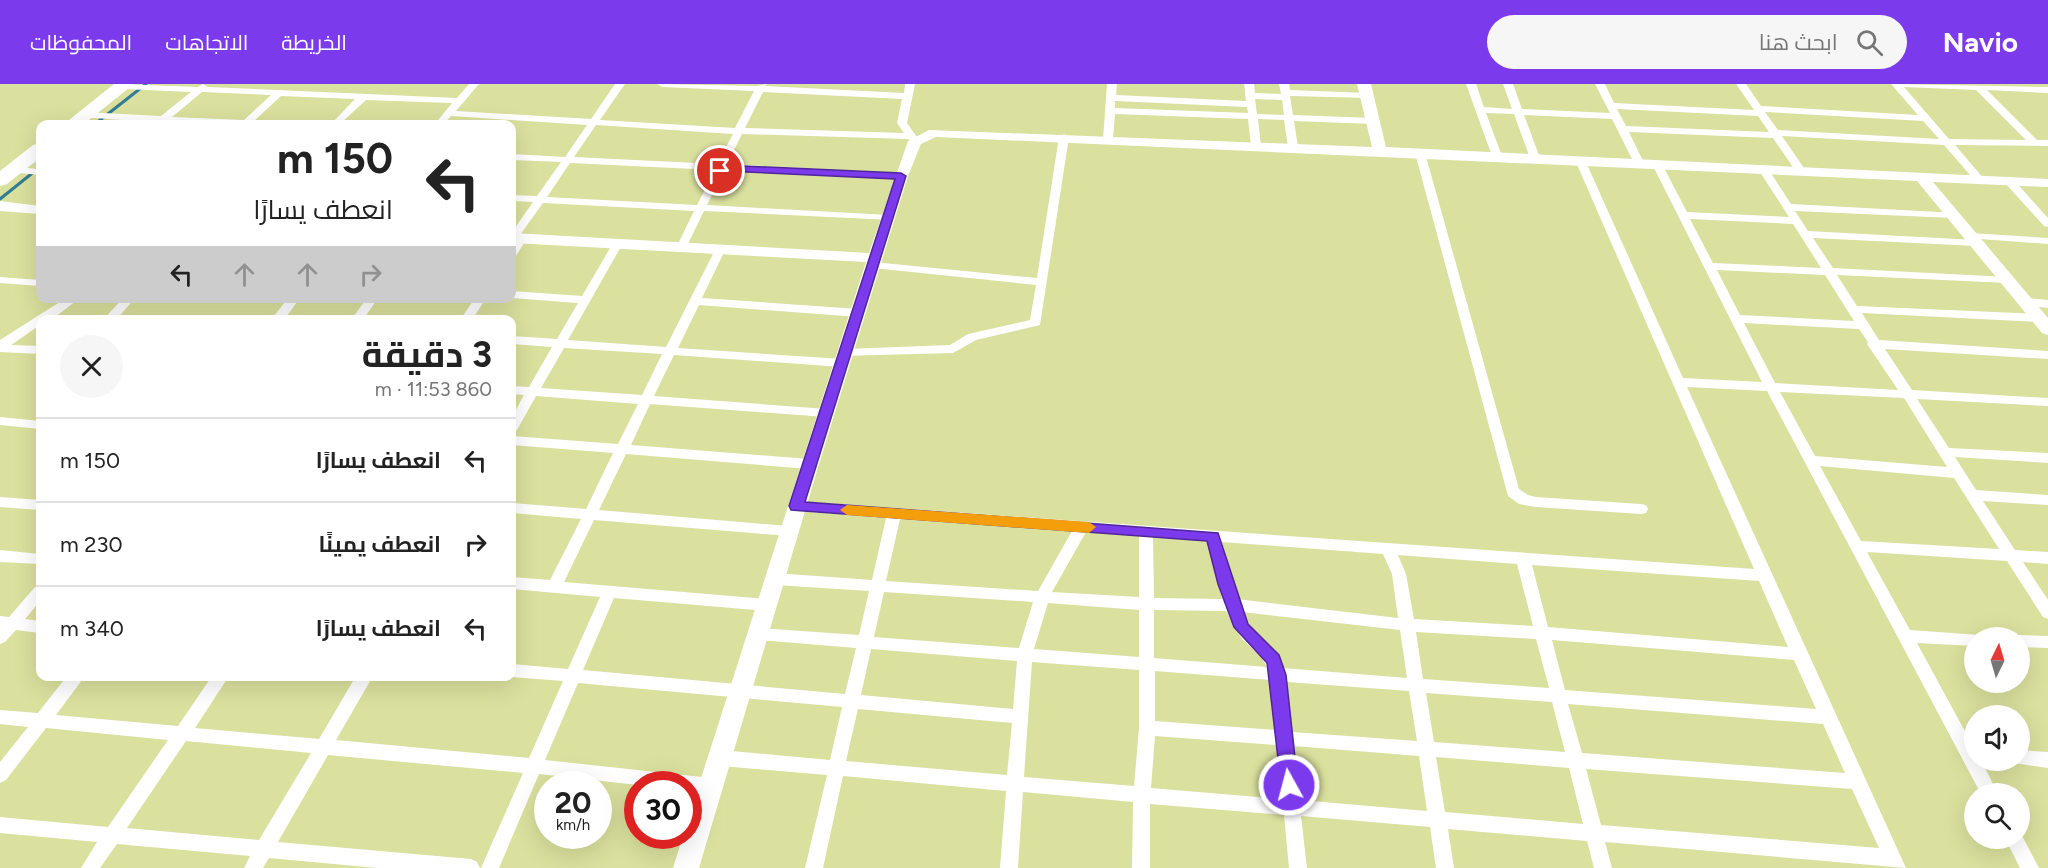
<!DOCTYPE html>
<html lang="ar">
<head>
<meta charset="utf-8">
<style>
  :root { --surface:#fff; --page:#f6f6f6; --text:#222; --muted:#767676; --line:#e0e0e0; --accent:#7c3aed }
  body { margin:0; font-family:Figtree,Cairo,sans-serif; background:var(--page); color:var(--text); direction:rtl; height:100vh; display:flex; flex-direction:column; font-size:22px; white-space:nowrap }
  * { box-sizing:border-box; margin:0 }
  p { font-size:20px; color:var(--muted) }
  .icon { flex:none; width:33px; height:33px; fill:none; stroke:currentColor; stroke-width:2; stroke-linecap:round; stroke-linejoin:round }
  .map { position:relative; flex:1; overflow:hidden; direction:ltr }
  .sheet { position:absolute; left:36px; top:231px; width:480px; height:366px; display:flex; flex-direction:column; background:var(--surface); border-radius:12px; box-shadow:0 6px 24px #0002; direction:rtl }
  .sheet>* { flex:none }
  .banner { position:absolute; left:36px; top:36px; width:480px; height:183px; border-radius:12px; box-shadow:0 6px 24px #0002; direction:rtl; background:#fff; color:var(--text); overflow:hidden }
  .needle { width:39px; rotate:5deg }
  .buttons { position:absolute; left:1964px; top:543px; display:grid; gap:12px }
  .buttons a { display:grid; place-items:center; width:66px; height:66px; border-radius:50%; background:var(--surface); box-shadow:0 6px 24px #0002; font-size:30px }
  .speed { position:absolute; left:534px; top:687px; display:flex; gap:12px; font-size:30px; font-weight:700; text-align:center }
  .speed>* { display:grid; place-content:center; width:78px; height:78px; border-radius:50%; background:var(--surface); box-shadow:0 6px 24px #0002; line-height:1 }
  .speed small { font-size:15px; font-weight:400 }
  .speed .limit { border:9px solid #d22; background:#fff; color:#111 }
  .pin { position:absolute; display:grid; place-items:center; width:51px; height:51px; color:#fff; margin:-26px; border:3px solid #fff; border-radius:50%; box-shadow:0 2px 6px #0007 }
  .me { position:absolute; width:66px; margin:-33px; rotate:353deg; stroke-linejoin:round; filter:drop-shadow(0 0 4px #0008) }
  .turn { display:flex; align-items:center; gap:21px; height:126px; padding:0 24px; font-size:27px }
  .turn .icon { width:78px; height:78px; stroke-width:2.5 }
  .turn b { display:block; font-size:42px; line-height:51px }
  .lanes { display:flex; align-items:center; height:57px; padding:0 24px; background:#0003; justify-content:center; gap:30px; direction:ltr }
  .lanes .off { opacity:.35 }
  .round { display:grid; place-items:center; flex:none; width:63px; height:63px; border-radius:32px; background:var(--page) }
  .summary { display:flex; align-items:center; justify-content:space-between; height:102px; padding:0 24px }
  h1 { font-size:36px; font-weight:700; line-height:45px }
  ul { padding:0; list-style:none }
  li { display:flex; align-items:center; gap:18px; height:84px; padding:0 24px; border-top:2px solid var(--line) }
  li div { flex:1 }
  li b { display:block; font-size:22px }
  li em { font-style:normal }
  header { display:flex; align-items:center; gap:36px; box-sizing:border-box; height:84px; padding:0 30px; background:var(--accent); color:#fff }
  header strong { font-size:28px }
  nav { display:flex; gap:33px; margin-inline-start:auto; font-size:21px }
  .search { width:420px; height:54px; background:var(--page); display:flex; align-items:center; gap:15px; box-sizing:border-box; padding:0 21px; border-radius:33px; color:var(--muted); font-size:22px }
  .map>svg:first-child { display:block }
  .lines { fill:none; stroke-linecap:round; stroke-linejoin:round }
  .stream { stroke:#327b95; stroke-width:3 }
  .street { fill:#fff; fill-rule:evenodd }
  .secondary { fill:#fff; fill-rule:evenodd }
  .highway { fill:#fff; fill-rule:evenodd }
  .route { fill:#7c3aed; stroke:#51269a; stroke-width:1.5 }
  .slow { fill:#f59e0b }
</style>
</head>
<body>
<header>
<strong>Navio</strong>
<div class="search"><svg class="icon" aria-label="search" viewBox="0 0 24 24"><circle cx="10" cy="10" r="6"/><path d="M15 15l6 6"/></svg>ابحث هنا</div>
<nav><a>الخريطة</a><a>الاتجاهات</a><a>المحفوظات</a></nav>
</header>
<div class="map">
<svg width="2048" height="784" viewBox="0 0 2048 784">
  <rect width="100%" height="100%" fill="#dae09d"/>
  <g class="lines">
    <path class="stream" d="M95,40L146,0
      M0,115L40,83"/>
    <path class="street" d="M120,0L198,3L203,0L208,3L457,14L469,0H479L456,27L591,35L615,0H625L600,36L735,44L754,7L662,3L657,0L757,2L767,0L765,2L904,9L905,0H915L907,39L919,56L914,59L908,55L742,50L727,80L901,89L906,92L901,95L724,86L707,121L888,131L893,134L892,136L704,127L687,162L682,165L677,162L694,127L543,119L520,151L527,154L516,172L512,173V162L515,157H512V148L533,118L512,117V111L537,112L561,78L512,76V70L565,73L587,41L451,32L444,40H435L452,19L366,16L340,40H331L355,15L281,12L254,37L264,38L265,40L162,39L81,33V29L84,28L161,32L191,8L123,5L118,2ZM202,8L271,11L244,36L172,33ZM763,8L902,15L897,39L904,49L745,44ZM596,41L733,50L717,80L574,73ZM570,79L715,86L697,121L547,113Z
      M1107,0H1117L1116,11L1246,17L1244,0H1254L1255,9L1281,10L1279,0H1289L1290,6L1367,9L1372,12L1370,14L1290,12L1293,31L1373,34L1378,37L1373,40L1294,37L1298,63L1293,66L1288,63L1284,36L1258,35L1261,62L1256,65L1251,62L1248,35L1115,30L1113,55L1108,58L1103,55ZM1255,15L1282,16L1284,31L1257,30ZM1115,17L1247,23L1248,29L1115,24Z
      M1466,0H1476L1484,23L1512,25L1503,0H1513L1522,25L1610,29L1595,0H1605L1614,19L1754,26L1736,0H1746L1761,22L1918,31L1891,0L2048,3V9L1987,6L2037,56H2048V62L1955,61L1985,96L1980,99L1976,98L1944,61L1782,52L1806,87L1801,90L1797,89L1773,54L1629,48L1644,79L1639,82L1634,79L1612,35L1524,31L1540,74L1535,77L1530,74L1514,30L1486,29L1502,72L1497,75L1492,72ZM1904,3L1976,6L2026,56L1949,55ZM1617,25L1758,32L1769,48L1626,42ZM1765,28L1923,37L1939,55L1778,46Z
      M1064,50L1069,53L1040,241L976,256L953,269L841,272L839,269L841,266L845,265L950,261L968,250L1030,236L1036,201L873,184L867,181L873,178L1037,194L1059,53Z
      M1420,66L1425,69L1519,405L1528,411L1536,413L1641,420L1646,421L1648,425L1646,429L1641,430L1536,423L1519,420L1508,412L1415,69Z
      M1580,73L1585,76L1683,294L1762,298L1652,80L1657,77L1662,80L1687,128L1789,133L1758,85L1763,82L1767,83L1791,120L1957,129L1958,131L1953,134L1795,127L1808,147L1976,156L1981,159L1976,162L1813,154L1833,184L2007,193L2013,196L2007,199L1837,191L1857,222L2038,230L2044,234L2038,238L1862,229L1879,256L2048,267V275L1885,265L1912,306L2048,314V322L1917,315L1949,364L2048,369V379L1955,373L1976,406L2048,411V421L1983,417L2015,466L2048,468V480L2023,478L2048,516V535L2043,533L2007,477L1867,468L1910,546L1979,551L1980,554H1974V562L1917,559L1974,664V676H1981L1998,710H1981L1767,307L1687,303L1906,784L1605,758L1612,784H1594L1587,757L1448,745L1454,784H1436L1430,743L1301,732L1307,784H1289L1284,731L1150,720V784H1132L1133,718L1023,708L1018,784H1000L1006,707L843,692L823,784H805L827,691L721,682L715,679L713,674L715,669L721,666L830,676L842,623L578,599L545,676L711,694L717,696L719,702L717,708L711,710L688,707V700L638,701L539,690L499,784H481L523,689L328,671L278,758L471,775L477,778L480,784H377L269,774L263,784H244L250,772L117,760L100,784H81L97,758L0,749V733L108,743L168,656L46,644L6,696L0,699V678L28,643L0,640V626L38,629L67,592H85L56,631L178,642L212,592H229L195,644L319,655L356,592H373L336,656L529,674L563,597L512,593V580L568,585L600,513L512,505V493L550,496L581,435L512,429V419L586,425L613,369L512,361V352L618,360L638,320L536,312L517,346L512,347V333L524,311L512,310V302L529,303L552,263L512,260V252L557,255L578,219L512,214V207L582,212L613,159L618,156L623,159L568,256L666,263L716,164L721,161L726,164L702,214L858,225L864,229L858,233L699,221L678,264L842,275L848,279L842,283L674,271L654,312L826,325L832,329L826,333L650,320L631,361L809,375L816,380L809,385L626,370L599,426L789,442L794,443L796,447L794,451L789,452L594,436L564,498L766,515L771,517L773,521L771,525L766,527L614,514L583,586L845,610L856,564L758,556L753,554L750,550L753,546L758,544L859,551L869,507L775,501L770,499L768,495L770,491L775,489L872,496L886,434L796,427L791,426L789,422L791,418L796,417L1754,485L1575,76ZM1690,135L1793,140L1821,184L1713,179ZM1717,186L1825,191L1854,237L1740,231ZM1744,239L1859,245L1868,258L1867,260L1898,306L1775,299ZM564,264L662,270L642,311L541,304ZM1780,308L1904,314L1947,383L1815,372ZM1820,382L1954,394L1999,465L1861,457ZM900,435L1072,447L1038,507L886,497ZM1086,448L1139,452V513L1052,508ZM1153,453L1207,457L1222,515L1154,514ZM1222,458L1383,470L1392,490L1398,534L1237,515ZM1398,471L1517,480L1533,542L1414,535L1406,490ZM1532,481L1759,497L1788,563L1548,543ZM884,508L1033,518L1019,564L874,553ZM1048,519L1139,526V573L1034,565ZM1154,526L1226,527L1242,555L1261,573L1267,583L1154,574ZM1242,528L1400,546L1407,594L1283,584C1274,561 1252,550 1242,528ZM1416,548L1536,555L1549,604L1423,595ZM1552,556L1794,576L1816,625L1565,606ZM871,565L1017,577L1013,625L861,611ZM1032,578L1139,586V644L1134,702L1024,693ZM1155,587L1271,596L1276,646L1155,637ZM1287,598L1409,607L1417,657L1292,648ZM1426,609L1552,618L1565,668L1434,658ZM1568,620L1823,640L1845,689L1582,669ZM858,625L1012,639L1007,691L846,677ZM1155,652L1277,661L1282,715L1151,704ZM186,657L311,669L259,756L127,744ZM1294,662L1419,672L1427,727L1300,716ZM1436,673L1569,684L1583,740L1445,728ZM1586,685L1852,705L1879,764L1601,741Z
      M13,83L40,85V91L9,88V84Z
      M2009,94L2013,95L2048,134V143L2044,142L2005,99L2004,97Z
      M1970,149L2048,154V160L1966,154V150Z
      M0,193L40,196V202L0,199Z
      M66,214H80L51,236H40V241L11,261L40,262V270L0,268V256Z
      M123,214H135L116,236H103Z
      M288,214H300L284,236H271Z
      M367,214H378L363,236H351Z
      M475,214H486L472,236H460Z
      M2025,214L2048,216V224L2021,221L2019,218Z
      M0,333L40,337V345L0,341Z
      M0,413L40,416V426L0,423Z
      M0,466L40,470V480L0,478Z
      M40,501V517L25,535L40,537V549L16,546L5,558L0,560V532L9,533L35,503Z
      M2019,551L2048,552V564L2019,563V554H2013Z
      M2019,666L2048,668V684L2013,679L2012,676H2019Z
      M2019,748H2020L2039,784H2020L2005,754H2019Z"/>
    <path class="secondary" d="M1357,0H1371L1386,63L2048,95V103L1933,98L2048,234V251L2042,249L1917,97L936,53L921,60L908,92L819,380L699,784H673L683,752H688V735L866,178L512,159V149L869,169L908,57L929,46L1372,63Z
      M0,117L40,122V130L0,127Z"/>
    <path class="highway" d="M114,0H134L84,40H64Z
      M40,59V74L7,100L0,102V87L33,61Z"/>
  </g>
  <path class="route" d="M721,81L901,89L906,92L805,418L1218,449L1248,540L1279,571L1286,591L1298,701L1295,707L1289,709L1283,707L1281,701L1267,579L1234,543L1218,500L1207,457L791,426L789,422L895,95L725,87L716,89V84Z"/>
  <path class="slow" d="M847,421L1089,438L1096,443L1089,449L847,431L840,426Z"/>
</svg>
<div class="buttons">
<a><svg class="needle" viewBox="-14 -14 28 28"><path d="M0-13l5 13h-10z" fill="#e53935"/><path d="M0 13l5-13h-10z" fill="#767676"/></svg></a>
<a><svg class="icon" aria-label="sound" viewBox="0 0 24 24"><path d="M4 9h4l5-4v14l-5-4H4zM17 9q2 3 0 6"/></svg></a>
<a><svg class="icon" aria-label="search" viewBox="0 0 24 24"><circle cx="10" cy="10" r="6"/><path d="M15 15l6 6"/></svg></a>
</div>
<div class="speed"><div>20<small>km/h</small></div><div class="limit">30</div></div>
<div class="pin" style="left:720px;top:87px;background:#d93025"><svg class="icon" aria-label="arrive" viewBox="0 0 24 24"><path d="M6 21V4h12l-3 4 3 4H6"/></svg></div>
<svg class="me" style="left:1289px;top:701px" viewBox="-20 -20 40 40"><circle r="17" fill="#7c3aed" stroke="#fff" stroke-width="3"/><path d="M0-11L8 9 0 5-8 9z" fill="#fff"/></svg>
<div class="banner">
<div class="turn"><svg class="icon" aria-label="left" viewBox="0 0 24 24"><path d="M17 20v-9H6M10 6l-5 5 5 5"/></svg><div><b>150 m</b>انعطف يسارًا</div></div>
<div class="lanes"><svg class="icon" aria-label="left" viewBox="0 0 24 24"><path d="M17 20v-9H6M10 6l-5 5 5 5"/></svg><svg class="icon off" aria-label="ahead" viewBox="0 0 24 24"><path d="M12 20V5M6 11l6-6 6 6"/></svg><svg class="icon off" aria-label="ahead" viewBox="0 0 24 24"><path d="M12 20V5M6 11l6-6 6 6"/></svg><svg class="icon off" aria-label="right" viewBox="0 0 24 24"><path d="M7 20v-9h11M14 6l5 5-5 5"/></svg></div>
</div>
<section class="sheet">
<div class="summary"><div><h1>3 دقيقة</h1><p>860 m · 11:53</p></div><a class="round"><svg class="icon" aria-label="close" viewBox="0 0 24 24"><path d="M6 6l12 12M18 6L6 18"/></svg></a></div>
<ul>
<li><svg class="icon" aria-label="left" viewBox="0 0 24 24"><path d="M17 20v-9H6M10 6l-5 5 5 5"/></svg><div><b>انعطف يسارًا</b></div><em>150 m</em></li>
<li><svg class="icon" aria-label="right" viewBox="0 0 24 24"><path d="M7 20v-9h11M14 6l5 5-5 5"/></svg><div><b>انعطف يمينًا</b></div><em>230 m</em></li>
<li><svg class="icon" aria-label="left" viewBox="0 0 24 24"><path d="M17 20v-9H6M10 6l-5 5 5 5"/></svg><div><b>انعطف يسارًا</b></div><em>340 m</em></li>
</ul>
</section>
</div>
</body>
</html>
